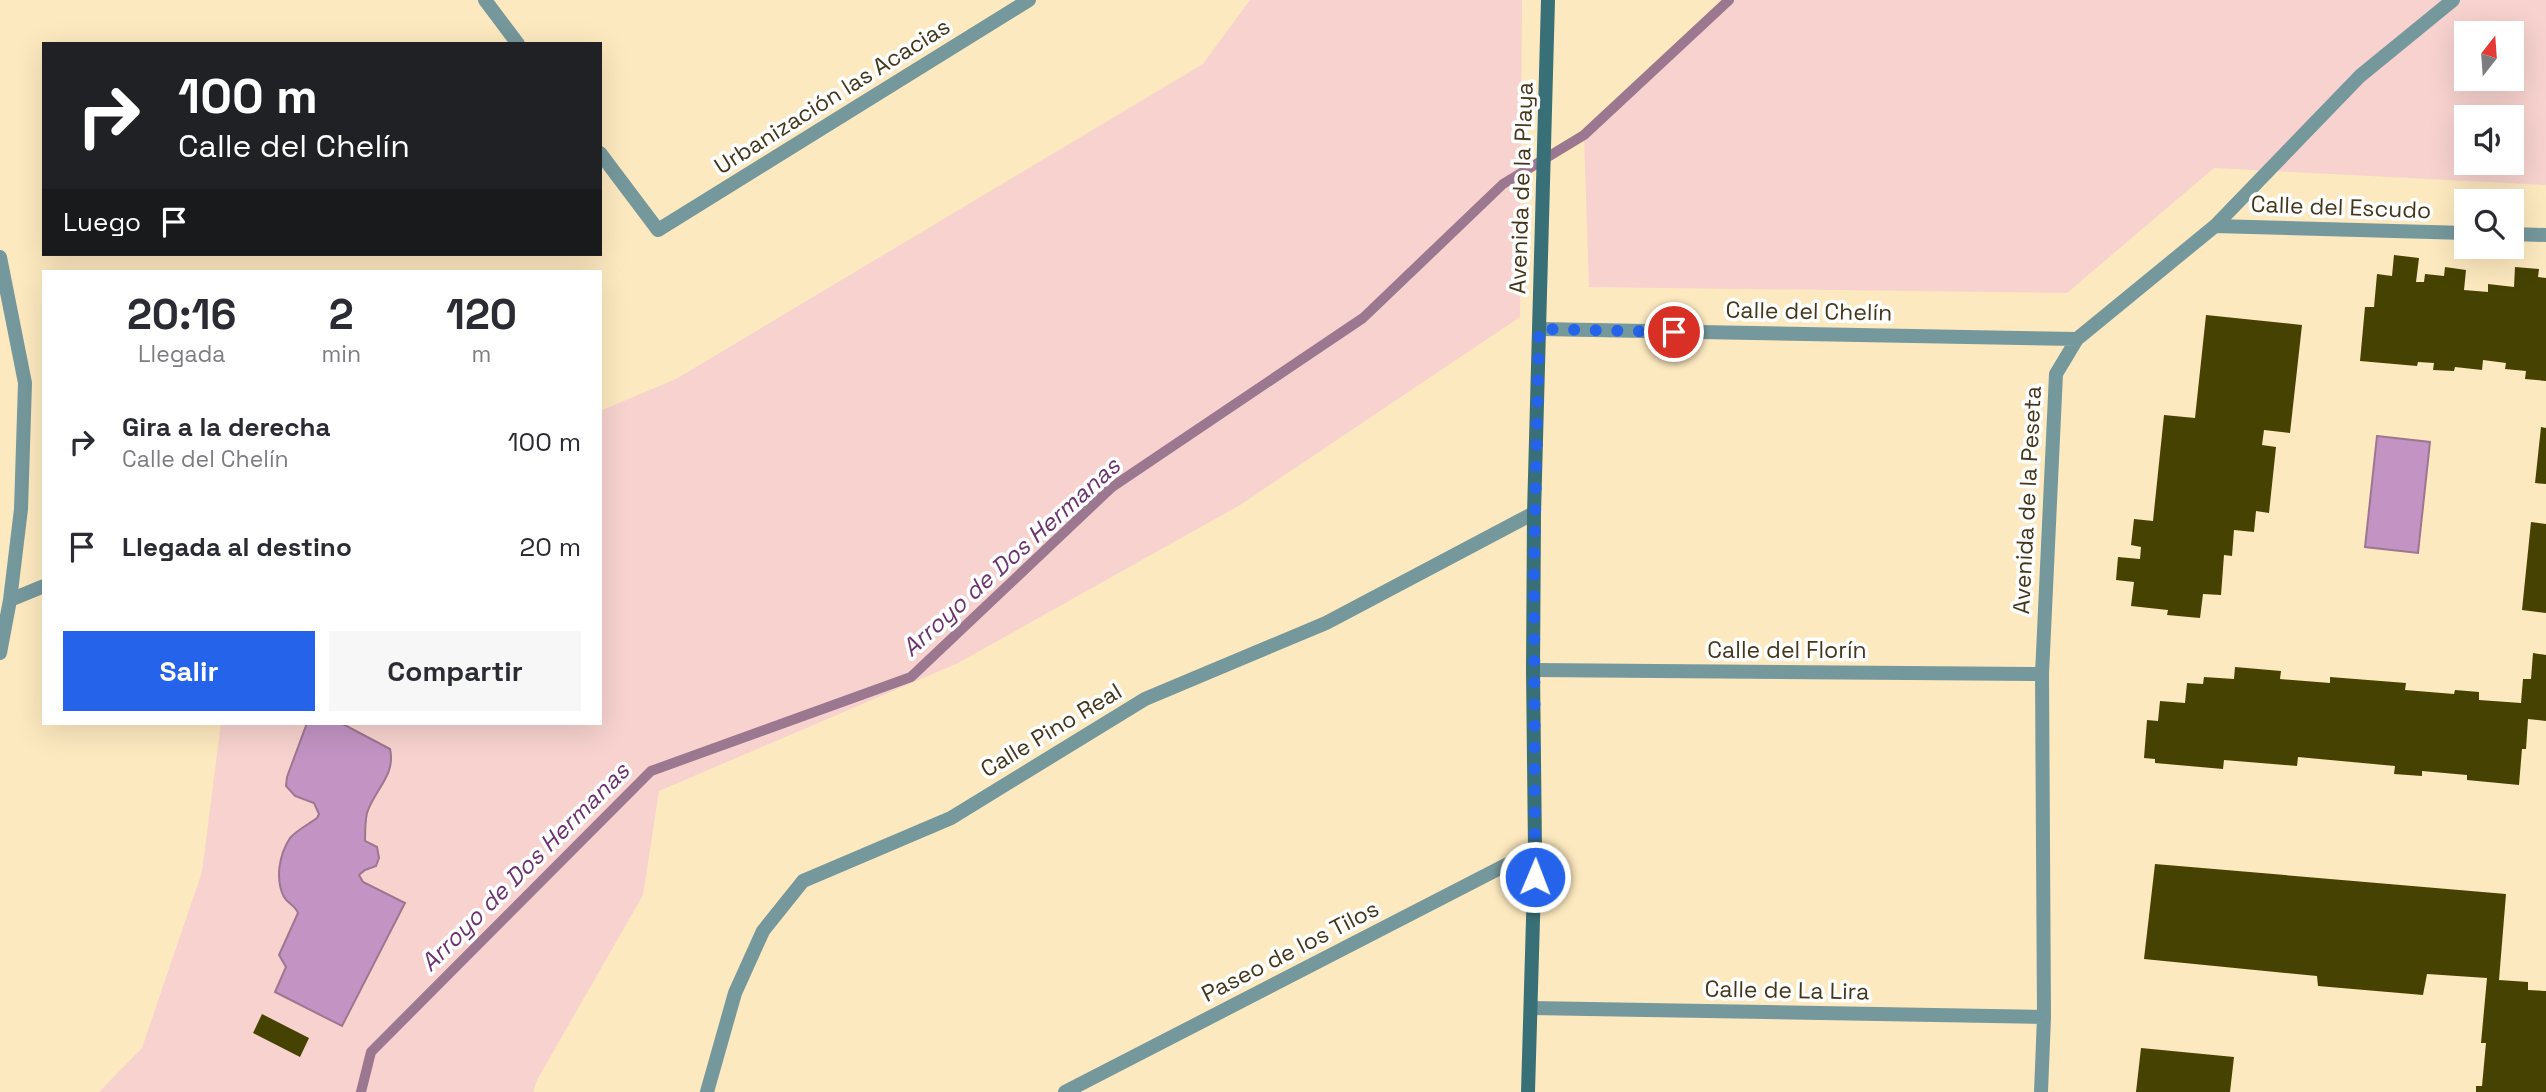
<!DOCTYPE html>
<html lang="es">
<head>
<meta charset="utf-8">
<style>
  :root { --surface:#fff; --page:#f7f7f7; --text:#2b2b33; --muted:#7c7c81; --accent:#2563eb }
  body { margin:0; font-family:"Space Grotesk",sans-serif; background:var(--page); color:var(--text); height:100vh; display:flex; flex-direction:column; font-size:26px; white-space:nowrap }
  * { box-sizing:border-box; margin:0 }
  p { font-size:23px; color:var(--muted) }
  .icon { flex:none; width:38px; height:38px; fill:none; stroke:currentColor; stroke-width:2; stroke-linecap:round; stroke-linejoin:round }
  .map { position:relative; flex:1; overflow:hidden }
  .drawer { position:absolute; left:42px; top:270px; width:560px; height:455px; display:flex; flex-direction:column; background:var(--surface); border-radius:0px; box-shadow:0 7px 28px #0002 }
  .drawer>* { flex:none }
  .guide { position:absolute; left:42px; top:42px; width:560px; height:214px; border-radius:0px; box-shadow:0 7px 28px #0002; background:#202124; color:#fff; overflow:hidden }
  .needle { width:46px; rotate:17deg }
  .controls { position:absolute; left:2454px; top:21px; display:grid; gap:14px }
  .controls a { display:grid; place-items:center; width:70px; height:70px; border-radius:0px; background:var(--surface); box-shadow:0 7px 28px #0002; font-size:35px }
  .pin { position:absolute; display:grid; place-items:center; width:60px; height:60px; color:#fff; margin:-30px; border:4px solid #fff; border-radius:50%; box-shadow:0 2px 7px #0007 }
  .me { position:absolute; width:77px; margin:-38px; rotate:1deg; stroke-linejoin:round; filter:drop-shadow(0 0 5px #0008) }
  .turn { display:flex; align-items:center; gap:24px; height:147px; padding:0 21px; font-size:32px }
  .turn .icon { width:91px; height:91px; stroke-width:2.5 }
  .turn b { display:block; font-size:49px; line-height:60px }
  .then { display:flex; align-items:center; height:66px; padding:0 21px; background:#0003; gap:14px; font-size:26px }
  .eta { display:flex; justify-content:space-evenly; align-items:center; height:119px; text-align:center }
  .eta b { font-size:42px; font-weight:700; line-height:49px }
  .button { display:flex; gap:14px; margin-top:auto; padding:14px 21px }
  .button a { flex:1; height:80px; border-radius:0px; background:var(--accent); color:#fff; font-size:28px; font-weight:700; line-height:80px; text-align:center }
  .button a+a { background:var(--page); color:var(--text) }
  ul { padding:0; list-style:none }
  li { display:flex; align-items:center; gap:21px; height:105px; padding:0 21px }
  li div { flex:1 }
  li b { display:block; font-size:26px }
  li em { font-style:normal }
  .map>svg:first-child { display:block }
  .green { fill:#f7d2ce; fill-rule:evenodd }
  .water { fill:#c293c3; stroke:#9c7790; stroke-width:2 }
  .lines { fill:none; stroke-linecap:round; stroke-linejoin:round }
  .stream { stroke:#9c7790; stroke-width:10 }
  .building { fill:#464202 }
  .street { stroke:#75989c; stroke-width:14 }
  .secondary { stroke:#397077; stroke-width:14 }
  .route { stroke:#2563eb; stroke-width:12; stroke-dasharray:0 21.6 }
  .labels { text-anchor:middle; stroke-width:7; stroke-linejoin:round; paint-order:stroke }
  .street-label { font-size:23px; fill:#443619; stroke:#fff }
  .water-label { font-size:24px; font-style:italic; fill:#6c326f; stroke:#fff }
</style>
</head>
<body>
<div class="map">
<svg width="2546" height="1092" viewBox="0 0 2546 1092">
  <rect width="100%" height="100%" fill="#fde9bf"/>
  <path class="green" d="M1250,0H1522L1520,317L1240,505L958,663L659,791L643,895L537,1080L533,1092H99L142,1048L202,872L221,723H600V411L676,379L1203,64Z
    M1729,0H2546V185L2214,168L2067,293L1589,287L1584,135ZM2466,33H2511V79H2466ZM2466,117H2511V163H2466Z"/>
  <path class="water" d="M2377,436L2430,442L2418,553L2365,547Z
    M307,723H341L390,749C396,775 375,789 367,813C365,822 365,832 365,841L377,847L379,858L376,866L365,870L359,875L363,882L405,903L342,1026L275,992L286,967L279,955L298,913C295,905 288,904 284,897C275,879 279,855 290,838C297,830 309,824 317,818L319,814L314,803L295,796L286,786L287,777Z"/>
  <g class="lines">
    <path class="stream" d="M361,1092L371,1052L651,771L911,677L1112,487L1363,318L1503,184L1584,135L1729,0"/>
  </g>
  <path class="building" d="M2394,255L2419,258L2416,282H2424L2425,274L2444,276L2445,267L2466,270L2464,290L2488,292V284L2514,287L2515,267L2539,269L2538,277L2546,278V381L2525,379L2526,371L2505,369L2506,363L2483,360L2482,370L2455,367L2454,371L2433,370L2434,363L2418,362L2417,366L2360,361L2365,307H2374L2377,274L2392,276Z
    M2206,315L2302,325L2290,433L2264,430L2262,445L2276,447L2269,513L2256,511L2254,532L2234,530L2232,556L2224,555L2221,595L2203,594L2200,618L2167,615L2168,610L2131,606L2134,582L2116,580L2118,557L2140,559L2141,547L2131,545L2134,519L2153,521L2164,415L2195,418Z
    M2541,427L2546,428V484L2535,483Z
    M2531,522L2546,524V613L2522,610Z
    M2533,653L2546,655V721L2528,719L2526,749H2522L2519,785L2467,780V775L2422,771V776L2394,774L2395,766L2298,757L2297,766L2224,760L2223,769L2155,763V759L2144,758L2147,720L2158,721L2160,701L2185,703L2187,683L2203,684L2204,677L2234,679L2235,667L2281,671L2280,679L2330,683V677L2406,683L2405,690L2454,694L2455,690L2479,692V700L2521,703L2523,679H2531Z
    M2155,864L2506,894L2499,980L2528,982V990L2546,991V1092H2476V1086H2482L2486,1043H2481L2487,978L2427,974L2423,995L2318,986L2317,976L2144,959Z
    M262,1014L309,1038L300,1057L253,1033Z
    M2141,1048L2234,1057L2230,1092H2136Z"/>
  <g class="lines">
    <path class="street" d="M485,0L518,44
      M600,153L658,230L1029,0
      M2215,226L2466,233
      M2511,234L2546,235
      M0,257L25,383L21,509L10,600L0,653
      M1539,329L2077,339
      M10,600L44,586
      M1533,670L2042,674
      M1531,1008L2044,1017
      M707,1092L735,993L763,931L803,881L951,818L1145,699L1326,623L1534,513
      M1065,1092L1535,850
      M2041,1092L2044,1017L2042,674L2056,374L2077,339L2215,226L2360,76L2453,0"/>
    <path class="secondary" d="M1528,1092L1535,850L1533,670L1534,513L1548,0"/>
  </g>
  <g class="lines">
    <path class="route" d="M1535,877L1534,566L1539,329L1674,332"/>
  </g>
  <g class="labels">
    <g class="street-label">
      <text transform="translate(832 96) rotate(-32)" y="8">Urbanización las Acacias</text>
      <text transform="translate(1521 188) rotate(-88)" y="8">Avenida de la Playa</text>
      <text transform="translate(2341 207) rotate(2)" y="8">Calle del Escudo</text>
      <text transform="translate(1809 311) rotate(1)" y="8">Calle del Chelín</text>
      <text transform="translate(2027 500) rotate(-87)" y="8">Avenida de la Peseta</text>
      <text x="1787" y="658">Calle del Florín</text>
      <text transform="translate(1051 730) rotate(-31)" y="8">Calle Pino Real</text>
      <text transform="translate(1290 951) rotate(-27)" y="8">Paseo de los Tilos</text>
      <text transform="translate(1787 990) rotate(1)" y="8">Calle de La Lira</text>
    </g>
    <g class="water-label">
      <text transform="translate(1011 557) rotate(-42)" y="8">Arroyo de Dos Hermanas</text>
      <text transform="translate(525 867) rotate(-45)" y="8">Arroyo de Dos Hermanas</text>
    </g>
  </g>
</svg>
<div class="controls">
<a><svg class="needle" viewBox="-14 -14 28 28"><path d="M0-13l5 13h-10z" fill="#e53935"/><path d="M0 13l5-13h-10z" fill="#7c7c81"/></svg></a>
<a><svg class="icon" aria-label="sound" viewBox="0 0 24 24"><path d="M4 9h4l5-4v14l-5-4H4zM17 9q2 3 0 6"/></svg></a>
<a><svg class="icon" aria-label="search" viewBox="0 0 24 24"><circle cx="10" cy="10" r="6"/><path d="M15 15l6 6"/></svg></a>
</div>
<div class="pin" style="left:1674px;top:332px;background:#d93025"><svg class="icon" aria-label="arrive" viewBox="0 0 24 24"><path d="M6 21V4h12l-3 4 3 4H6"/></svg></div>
<svg class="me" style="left:1535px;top:877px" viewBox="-20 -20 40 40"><circle r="17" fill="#2563eb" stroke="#fff" stroke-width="3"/><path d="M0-11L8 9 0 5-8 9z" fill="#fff"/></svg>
<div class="guide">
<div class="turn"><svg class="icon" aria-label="right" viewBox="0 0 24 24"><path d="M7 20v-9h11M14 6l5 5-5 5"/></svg><div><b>100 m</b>Calle del Chelín</div></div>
<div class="then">Luego<svg class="icon" aria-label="arrive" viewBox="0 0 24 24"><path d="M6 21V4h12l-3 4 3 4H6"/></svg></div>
</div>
<section class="drawer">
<div class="eta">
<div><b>20:16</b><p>Llegada</p></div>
<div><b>2</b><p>min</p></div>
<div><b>120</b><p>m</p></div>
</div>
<ul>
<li><svg class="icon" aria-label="right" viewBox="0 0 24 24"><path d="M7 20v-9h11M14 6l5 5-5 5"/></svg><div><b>Gira a la derecha</b><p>Calle del Chelín</p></div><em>100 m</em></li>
<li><svg class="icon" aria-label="arrive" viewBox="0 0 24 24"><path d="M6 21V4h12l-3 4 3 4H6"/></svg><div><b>Llegada al destino</b></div><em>20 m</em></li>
</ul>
<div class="button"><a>Salir</a><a>Compartir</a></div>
</section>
</div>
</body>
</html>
